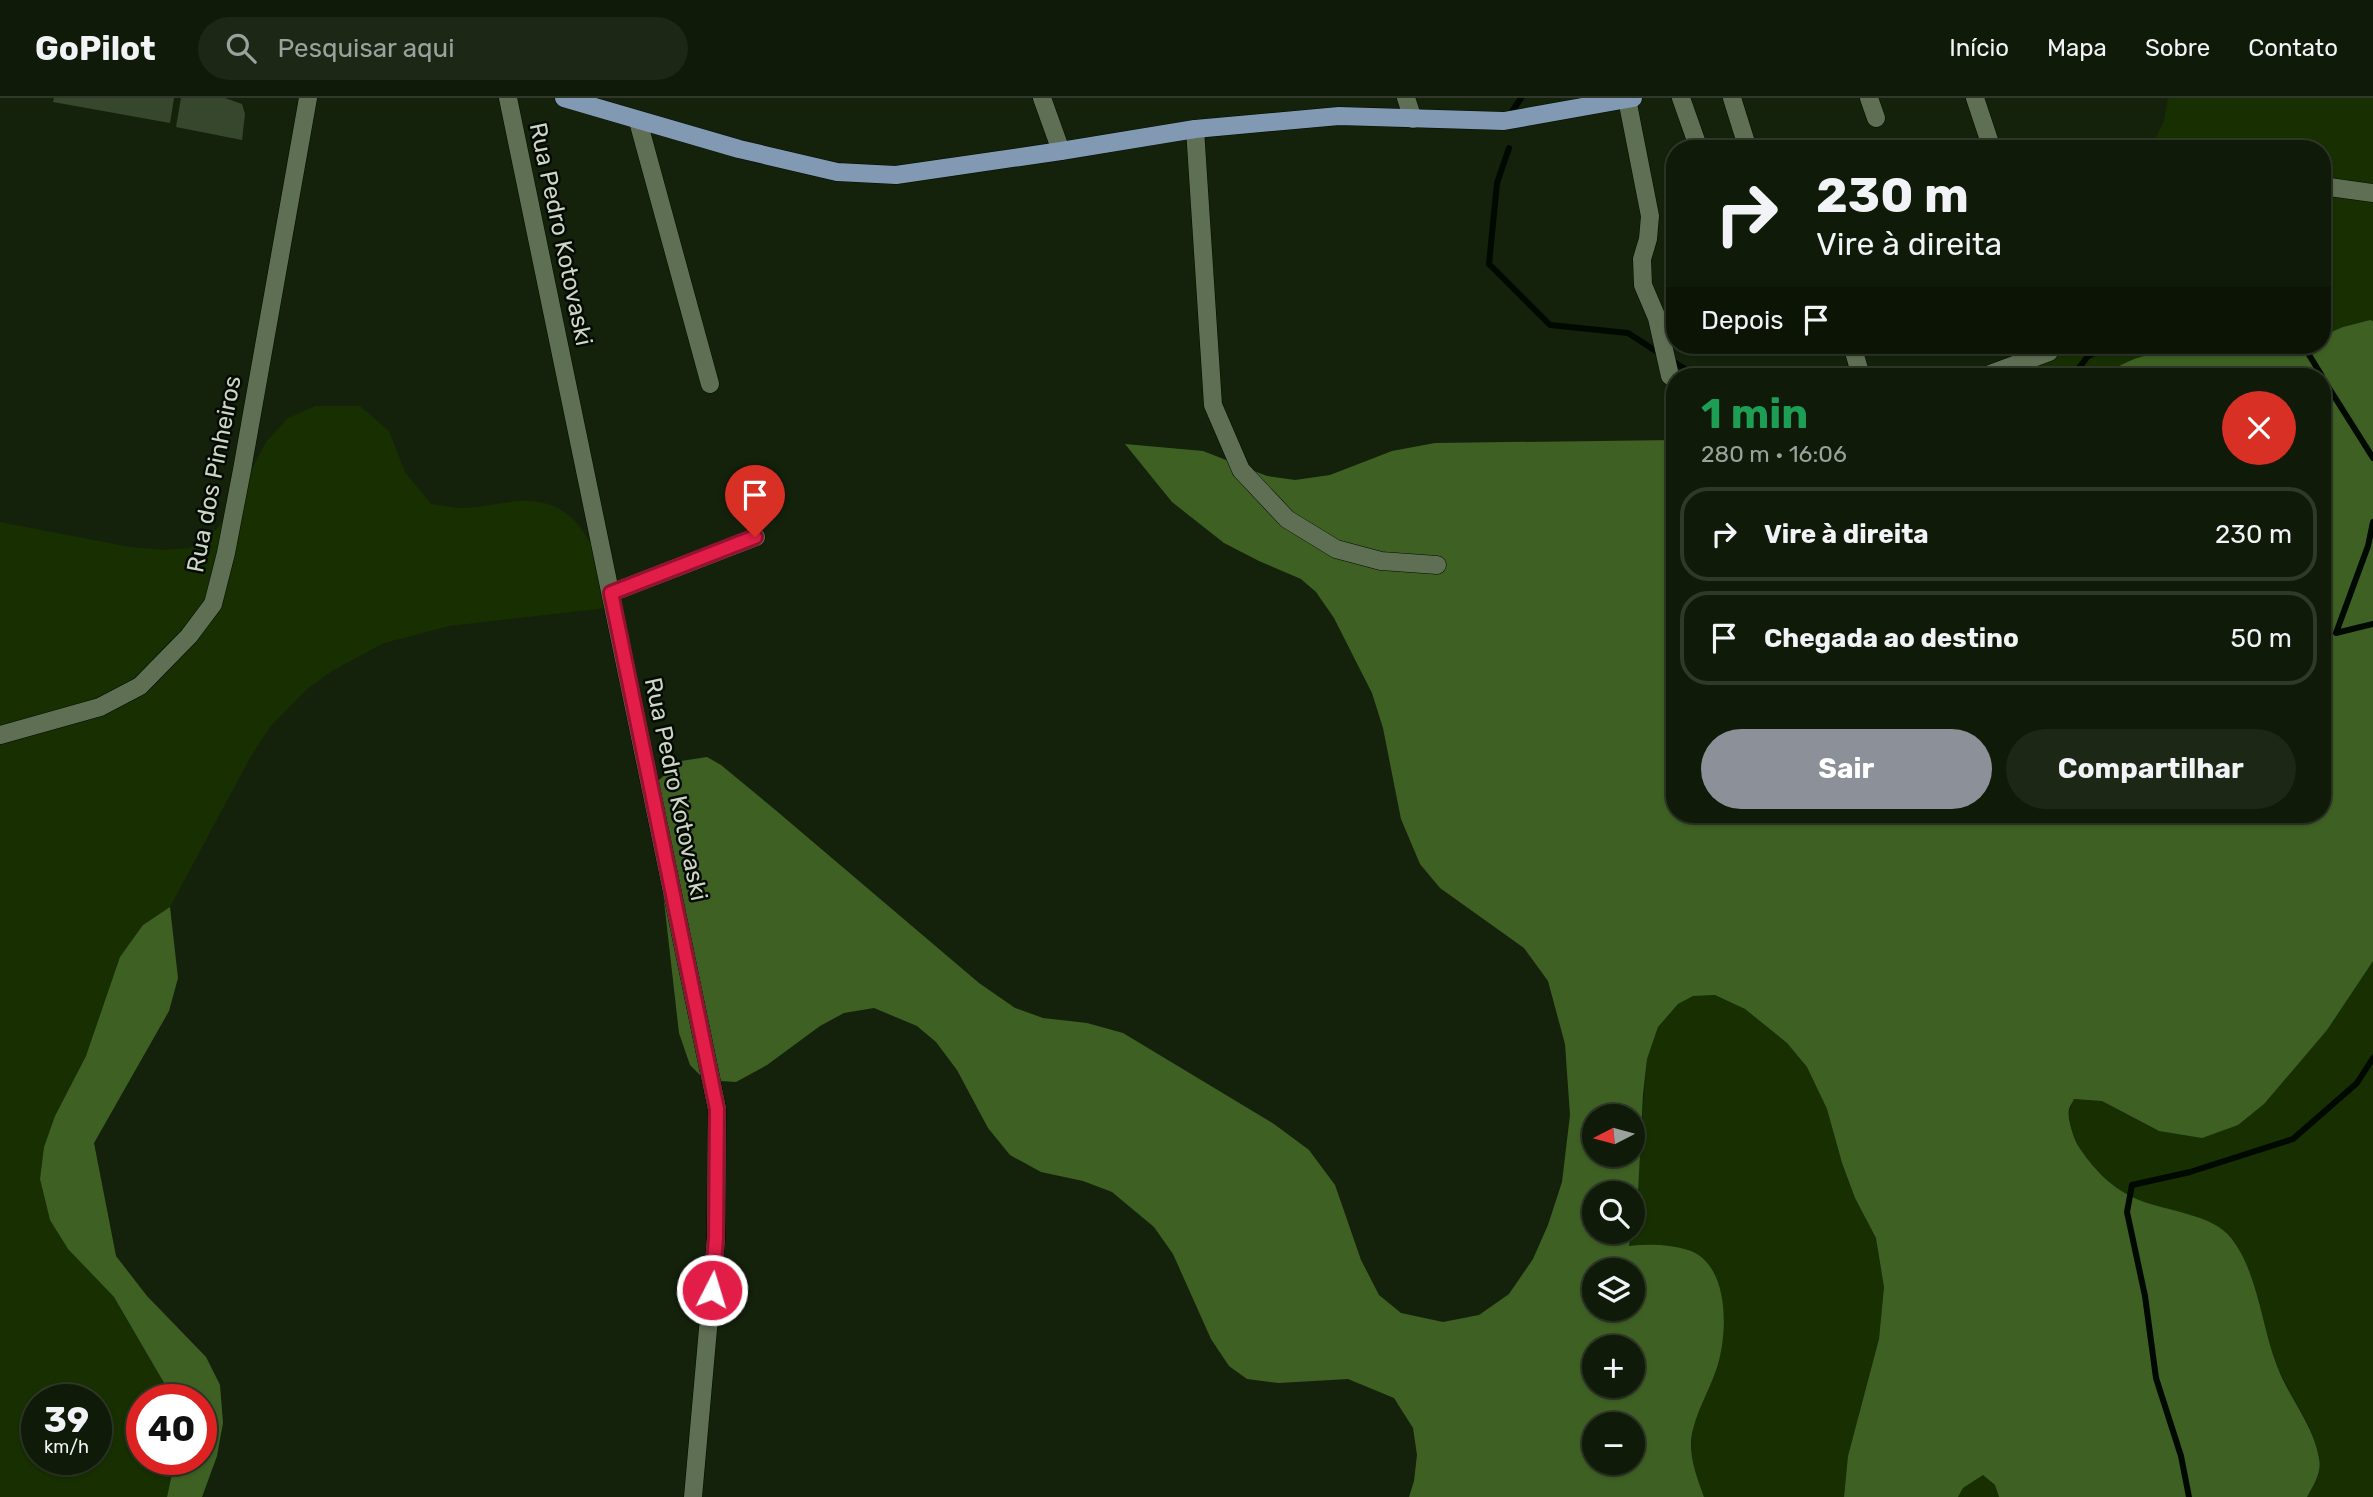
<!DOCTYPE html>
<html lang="pt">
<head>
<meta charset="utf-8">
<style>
  :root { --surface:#0f1a08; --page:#1d2716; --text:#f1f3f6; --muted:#9ba19c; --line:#2f3829; --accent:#8c9099 }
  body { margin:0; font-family:Rubik,sans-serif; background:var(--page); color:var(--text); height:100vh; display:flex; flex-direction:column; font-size:26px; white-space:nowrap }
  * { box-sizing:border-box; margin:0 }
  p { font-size:23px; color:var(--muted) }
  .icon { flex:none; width:38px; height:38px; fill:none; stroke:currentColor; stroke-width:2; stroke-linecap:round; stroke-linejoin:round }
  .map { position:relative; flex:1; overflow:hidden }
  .side { position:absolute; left:1666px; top:270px; width:665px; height:455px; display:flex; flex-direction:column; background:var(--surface); border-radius:28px; box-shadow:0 2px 5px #0004,0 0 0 2px var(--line) }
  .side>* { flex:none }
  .guide { position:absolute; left:1666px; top:42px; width:665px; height:214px; border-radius:28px; box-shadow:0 2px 5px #0004,0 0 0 2px var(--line); background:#0f1a08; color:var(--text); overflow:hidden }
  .needle { width:46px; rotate:264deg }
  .buttons { position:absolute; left:1582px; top:1006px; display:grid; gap:14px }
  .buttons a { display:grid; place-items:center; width:63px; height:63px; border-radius:50%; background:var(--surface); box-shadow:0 2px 5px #0004,0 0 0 2px var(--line); font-size:35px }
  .speed { position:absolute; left:21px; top:1286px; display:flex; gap:14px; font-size:35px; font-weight:700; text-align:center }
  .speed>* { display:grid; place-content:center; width:91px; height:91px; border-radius:50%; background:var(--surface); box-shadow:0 2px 5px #0004,0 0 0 2px var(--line); line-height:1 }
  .speed small { font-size:18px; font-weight:400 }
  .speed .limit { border:10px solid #d22; background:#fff; color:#111 }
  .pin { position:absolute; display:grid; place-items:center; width:60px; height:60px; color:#fff; margin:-72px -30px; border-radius:50% 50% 50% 0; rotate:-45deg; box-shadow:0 0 7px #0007 }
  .pin .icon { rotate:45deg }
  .me { position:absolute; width:77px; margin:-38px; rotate:5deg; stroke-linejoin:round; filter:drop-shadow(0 0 5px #0008) }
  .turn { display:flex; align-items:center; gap:24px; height:147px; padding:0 35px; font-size:32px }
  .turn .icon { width:91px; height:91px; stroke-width:2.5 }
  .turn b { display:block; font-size:49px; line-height:60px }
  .then { display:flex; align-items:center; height:66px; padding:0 35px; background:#0003; gap:14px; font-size:26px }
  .round { display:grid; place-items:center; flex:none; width:74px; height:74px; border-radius:37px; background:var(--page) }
  .headline { display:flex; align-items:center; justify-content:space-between; height:119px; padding:0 35px }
  h1 { font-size:42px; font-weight:700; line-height:52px; color:#1e9e55 }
  .button { display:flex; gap:14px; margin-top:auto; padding:14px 35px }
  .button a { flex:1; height:80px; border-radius:42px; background:var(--accent); color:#fff; font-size:28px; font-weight:700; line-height:80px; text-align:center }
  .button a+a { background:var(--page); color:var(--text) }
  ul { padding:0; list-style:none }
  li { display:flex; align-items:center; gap:21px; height:94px; margin:0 14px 10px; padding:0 21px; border:4px solid var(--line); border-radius:28px }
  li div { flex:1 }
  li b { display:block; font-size:26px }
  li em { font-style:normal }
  header { display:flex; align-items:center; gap:42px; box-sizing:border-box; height:98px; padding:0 35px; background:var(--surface); border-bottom:2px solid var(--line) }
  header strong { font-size:33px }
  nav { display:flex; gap:38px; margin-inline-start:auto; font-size:24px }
  .search { width:490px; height:63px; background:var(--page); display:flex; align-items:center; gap:18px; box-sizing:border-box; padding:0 24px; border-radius:38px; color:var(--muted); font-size:26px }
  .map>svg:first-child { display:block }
  .green { fill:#172f01; fill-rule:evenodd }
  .forest { fill:#3e6123; fill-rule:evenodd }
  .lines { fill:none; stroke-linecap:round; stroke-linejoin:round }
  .stream { stroke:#000900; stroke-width:6 }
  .building { fill:#37472e }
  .minor-casing { stroke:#020b00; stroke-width:19 }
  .major-casing { stroke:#020b00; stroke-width:19 }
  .minor { stroke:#5f6f54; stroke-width:18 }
  .major { stroke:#8199b2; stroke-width:18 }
  .route-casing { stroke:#92132f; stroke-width:18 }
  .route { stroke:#e11d48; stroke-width:12 }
  .labels { text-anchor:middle; stroke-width:5; stroke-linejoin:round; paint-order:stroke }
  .street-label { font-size:24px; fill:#ccd5c6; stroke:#050a03 }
</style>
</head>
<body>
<header>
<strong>GoPilot</strong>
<div class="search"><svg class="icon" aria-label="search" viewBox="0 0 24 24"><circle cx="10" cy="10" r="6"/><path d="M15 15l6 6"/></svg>Pesquisar aqui</div>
<nav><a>Início</a><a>Mapa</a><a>Sobre</a><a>Contato</a></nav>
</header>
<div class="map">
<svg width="2373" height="1399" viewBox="0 0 2373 1399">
  <rect width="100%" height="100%" fill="#14220b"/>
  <path class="green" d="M2168,0H2373V223L2369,222L2343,229L2322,238V51H2150L2164,23Z
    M2051,247H2304L2291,253L2257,257L2193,254L2157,256L2124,265L2105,278H1969L2011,267Z
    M315,308H360L389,333L405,374L431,406C442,407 453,410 464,410C482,409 500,405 518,403C584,398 597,459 615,509L450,528L384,545L332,573L306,592L270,629L250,660L170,809L143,827L101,918L86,958L55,1018L44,1049L40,1081L50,1122L68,1151L114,1199L174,1302H142V1362H175L167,1399H0V424L130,449L165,452L189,450L217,431L232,409L266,344L288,320ZM37,1302H96V1362H37Z
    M2373,863V1399H2307L2319,1377L2320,1361L2309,1328L2278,1271L2263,1227L2203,1121C2182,1115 2159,1111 2139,1102C2107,1089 2053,1039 2074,1001L2102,1003L2158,1033L2362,877Z
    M1715,897L1745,911L1787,945L1807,969L1827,1011L1842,1065L1855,1100L1876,1140L1884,1189L1879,1241L1848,1358L1844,1399H1704C1695,1377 1689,1356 1693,1333L1629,1148L1631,1134H1633L1647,961L1658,929L1678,906L1693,898Z
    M1983,1377L1995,1387L1999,1399H1958L1963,1390Z"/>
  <path class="forest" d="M2370,222L2373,223V863L2327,932L2264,1006L2238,1027L2202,1040L2159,1033L2102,1003L2074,1001C2073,1004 2070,1007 2069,1011C2067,1020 2073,1038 2077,1046C2092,1070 2112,1091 2139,1102C2165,1113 2213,1116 2231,1140C2258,1174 2261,1227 2277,1268C2289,1300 2313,1326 2319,1360C2322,1375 2314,1386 2307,1399H1999L1995,1387L1983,1377L1963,1390L1958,1399H1844L1848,1358L1879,1241L1884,1189L1876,1140L1855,1100L1842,1065L1827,1011L1807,969L1787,945L1745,911L1715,897L1693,898L1678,906L1658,929L1647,961L1643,996L1638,1095L1633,1123V1096H1594V1134H1631L1629,1148C1649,1146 1668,1146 1688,1152C1729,1165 1728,1232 1718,1266C1711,1291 1691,1321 1691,1347C1691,1364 1698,1383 1704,1399H1409L1414,1383L1417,1357L1413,1330L1394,1300L1348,1281L1279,1285L1247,1281L1229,1268L1211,1241L1173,1156L1154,1129L1112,1094L1083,1083L1041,1074L1010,1057L988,1030L957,972L936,944L917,928L874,910L844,915L820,928L767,967L736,984L705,982L690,967L679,935L651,689L681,663L707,659L721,667L773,710L979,885L1015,910L1043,920L1087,925L1123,935L1274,1026L1309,1052L1335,1087L1361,1162L1379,1197L1401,1215L1443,1224L1479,1217L1509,1196L1533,1161L1548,1127L1562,1084L1570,1017L1565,946L1548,883L1524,850L1440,790L1420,766L1401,721L1383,630L1372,595L1334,520L1316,494L1301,481L1259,463L1224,445L1172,404L1125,346L1203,353L1267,378L1295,382L1330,377L1392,353L1435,345L1675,342V716H2322V278H2105C2111,274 2117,269 2123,266C2164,244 2215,260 2258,257C2281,256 2300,247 2322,247V238L2343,229ZM1594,1018H1633V1057H1594ZM1594,1172H1633V1211H1594ZM1594,1250H1633V1288H1594ZM1594,1326H1633V1365H1594Z
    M170,809L178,880L169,913L94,1045L116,1158L147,1198L206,1259L220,1287L223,1325L217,1358L202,1399H167L175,1362H201V1302H174L114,1199L68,1151L50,1122L40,1081L44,1049L55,1018L86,958L120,859L143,827Z"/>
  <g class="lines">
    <path class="stream" d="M1513,12L1521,0
      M1509,50L1497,85L1489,166L1550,227L1628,235L1662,257
      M2303,247L2322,278
      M1671,262L1696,278
      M2073,278L2088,258L2113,247
      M2322,279L2373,360
      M2373,424L2368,448L2336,535L2373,526
      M2189,1399L2181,1358L2156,1280L2145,1198L2127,1114L2132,1087L2190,1074L2293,1041L2357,985L2373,960"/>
  </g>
  <path class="building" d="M54,0H174L170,25L53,4Z
    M181,0H225L242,6L245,16L242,42L176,29Z"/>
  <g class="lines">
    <defs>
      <path id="minor" d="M508,0L717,1011L716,1141L693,1399
        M1042,0L1061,53
        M1406,0L1413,21
        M1681,0L1699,51
        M1732,0L1748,51
        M1869,0L1876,20
        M1975,0L1992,51
        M1627,1L1650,118L1648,141L1642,161L1643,187L1657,220L1670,278
        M638,23L710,286
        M1195,31L1213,307L1241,372L1287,421L1336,451L1381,463L1437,467
        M2322,88L2373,95
        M1852,247L1861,278
        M1985,278L2049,254L2054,247
        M611,495L756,439
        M0,637L100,609L140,588L189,538L213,506L226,455L242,372L308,0"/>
      <path id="major" d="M564,0L739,51L837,74L896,77L1061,53L1195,31L1339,18L1504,23L1633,0"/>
    </defs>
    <use href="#minor" class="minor-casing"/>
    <use href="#major" class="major-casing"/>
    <use href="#minor" class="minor"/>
    <use href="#major" class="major"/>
  </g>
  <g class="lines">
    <defs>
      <path id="route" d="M712,1192L716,1140L717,1011L611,495L755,439"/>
    </defs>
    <use href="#route" class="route-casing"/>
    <use href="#route" class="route"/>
  </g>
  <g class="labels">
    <g class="street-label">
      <text transform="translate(561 136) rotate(78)" y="8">Rua Pedro Kotovaski</text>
      <text transform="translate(214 376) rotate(-79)" y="8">Rua dos Pinheiros</text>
      <text transform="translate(676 691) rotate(78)" y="8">Rua Pedro Kotovaski</text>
    </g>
  </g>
</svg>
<div class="buttons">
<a><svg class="needle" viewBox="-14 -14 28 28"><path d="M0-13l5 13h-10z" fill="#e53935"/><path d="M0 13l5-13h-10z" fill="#9ba19c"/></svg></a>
<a><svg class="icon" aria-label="search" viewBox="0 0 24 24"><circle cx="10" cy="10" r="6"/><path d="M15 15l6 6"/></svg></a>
<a><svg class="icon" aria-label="layers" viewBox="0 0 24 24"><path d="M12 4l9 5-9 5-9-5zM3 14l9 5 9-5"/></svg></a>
<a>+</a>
<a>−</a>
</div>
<div class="speed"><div>39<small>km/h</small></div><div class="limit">40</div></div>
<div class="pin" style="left:755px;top:439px;background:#d93025"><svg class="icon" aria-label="arrive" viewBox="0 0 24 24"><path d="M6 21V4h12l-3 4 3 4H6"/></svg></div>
<svg class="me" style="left:712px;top:1192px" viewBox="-20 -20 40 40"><circle r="17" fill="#e11d48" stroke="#fff" stroke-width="3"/><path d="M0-11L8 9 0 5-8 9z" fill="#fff"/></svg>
<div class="guide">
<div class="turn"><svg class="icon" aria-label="right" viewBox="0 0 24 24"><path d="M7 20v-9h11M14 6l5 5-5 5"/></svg><div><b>230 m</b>Vire à direita</div></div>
<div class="then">Depois<svg class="icon" aria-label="arrive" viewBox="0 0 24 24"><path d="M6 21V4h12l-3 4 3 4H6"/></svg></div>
</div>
<section class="side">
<div class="headline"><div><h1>1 min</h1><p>280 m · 16:06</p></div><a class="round" style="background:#d93025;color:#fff"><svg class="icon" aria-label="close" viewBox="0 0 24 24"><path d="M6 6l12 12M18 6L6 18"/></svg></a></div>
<ul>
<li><svg class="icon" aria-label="right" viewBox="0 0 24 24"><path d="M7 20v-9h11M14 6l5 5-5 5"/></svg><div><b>Vire à direita</b></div><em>230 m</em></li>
<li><svg class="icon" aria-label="arrive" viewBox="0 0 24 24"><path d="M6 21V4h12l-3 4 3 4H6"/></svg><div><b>Chegada ao destino</b></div><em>50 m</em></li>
</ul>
<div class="button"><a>Sair</a><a>Compartilhar</a></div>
</section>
</div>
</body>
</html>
